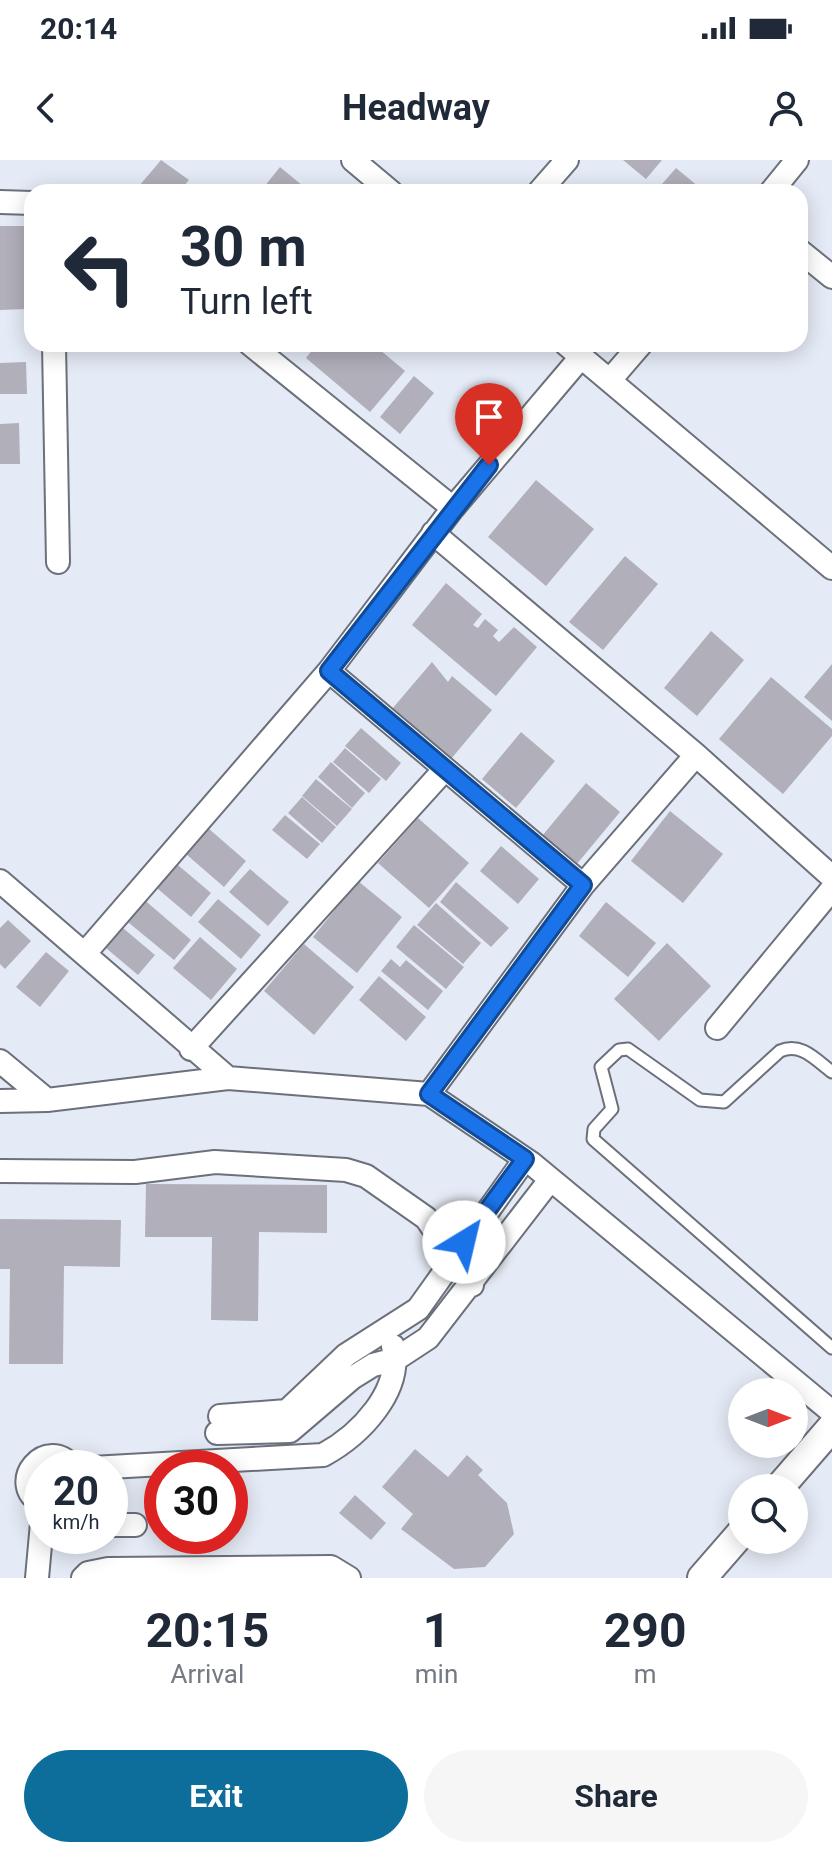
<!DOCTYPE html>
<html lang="en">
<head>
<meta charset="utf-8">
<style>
  :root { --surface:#fff; --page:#f6f6f7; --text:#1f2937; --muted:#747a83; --accent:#0d6d9b }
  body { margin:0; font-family:Roboto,sans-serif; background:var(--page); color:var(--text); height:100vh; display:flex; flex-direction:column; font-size:30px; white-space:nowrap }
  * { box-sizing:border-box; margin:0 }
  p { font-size:26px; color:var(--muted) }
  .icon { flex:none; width:44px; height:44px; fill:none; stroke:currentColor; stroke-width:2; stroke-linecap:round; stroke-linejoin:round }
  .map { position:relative; height:1418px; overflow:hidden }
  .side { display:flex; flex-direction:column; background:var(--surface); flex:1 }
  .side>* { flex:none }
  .banner { position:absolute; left:24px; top:24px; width:784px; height:168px; border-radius:24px; box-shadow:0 4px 20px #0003; background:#fff; color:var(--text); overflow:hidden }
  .needle { width:52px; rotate:90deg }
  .controls { position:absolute; left:728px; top:1218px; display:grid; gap:16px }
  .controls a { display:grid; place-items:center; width:80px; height:80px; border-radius:50%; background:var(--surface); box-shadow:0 4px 20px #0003; font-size:40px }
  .speed { position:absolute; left:24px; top:1290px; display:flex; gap:16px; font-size:40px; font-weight:700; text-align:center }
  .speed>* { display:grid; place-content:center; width:104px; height:104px; border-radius:50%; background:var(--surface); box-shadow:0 4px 20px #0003; line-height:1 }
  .speed small { font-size:20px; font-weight:400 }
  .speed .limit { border:12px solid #d22; background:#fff; color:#111 }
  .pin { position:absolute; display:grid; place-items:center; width:68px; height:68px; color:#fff; margin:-82px -34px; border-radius:50% 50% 50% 0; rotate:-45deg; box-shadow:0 0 8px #0007 }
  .pin .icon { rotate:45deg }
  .me { position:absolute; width:88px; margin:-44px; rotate:36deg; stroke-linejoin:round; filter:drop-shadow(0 0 6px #0008) }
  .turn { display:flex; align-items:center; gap:28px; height:168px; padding:0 24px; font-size:36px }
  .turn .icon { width:104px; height:104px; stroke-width:2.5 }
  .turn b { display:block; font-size:56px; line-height:68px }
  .eta { display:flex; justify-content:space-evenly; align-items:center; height:136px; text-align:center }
  .eta b { font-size:48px; font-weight:700; line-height:56px }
  .primary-button { display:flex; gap:16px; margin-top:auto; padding:16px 24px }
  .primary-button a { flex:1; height:92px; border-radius:48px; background:var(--accent); color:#fff; font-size:32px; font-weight:700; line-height:92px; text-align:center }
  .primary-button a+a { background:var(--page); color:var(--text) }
  .status { display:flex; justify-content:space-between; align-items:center; height:56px; padding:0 40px; background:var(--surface); direction:ltr }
  .status svg { height:22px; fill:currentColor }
  header { display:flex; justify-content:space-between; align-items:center; height:104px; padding:0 24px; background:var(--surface); font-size:36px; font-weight:700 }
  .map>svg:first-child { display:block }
  .building { fill:#b1afba }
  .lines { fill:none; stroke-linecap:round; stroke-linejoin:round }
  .service-casing { stroke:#6b707a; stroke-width:15 }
  .minor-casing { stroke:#6b707a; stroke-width:26 }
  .tertiary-casing { stroke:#6b707a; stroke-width:32 }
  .service { stroke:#fff; stroke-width:11 }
  .minor { stroke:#fff; stroke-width:22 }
  .tertiary { stroke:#fff; stroke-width:28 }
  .route-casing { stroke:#114b97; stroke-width:20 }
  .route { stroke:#1a73e8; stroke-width:14 }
</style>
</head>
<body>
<div class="status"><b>20:14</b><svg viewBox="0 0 49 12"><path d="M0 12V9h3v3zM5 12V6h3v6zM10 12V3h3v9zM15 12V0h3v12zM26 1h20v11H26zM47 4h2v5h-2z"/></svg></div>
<header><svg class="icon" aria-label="back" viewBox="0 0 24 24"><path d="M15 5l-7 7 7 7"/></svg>Headway<svg class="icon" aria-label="person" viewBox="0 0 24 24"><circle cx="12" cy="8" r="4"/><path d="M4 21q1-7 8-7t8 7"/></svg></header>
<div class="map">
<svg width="832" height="1418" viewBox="0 0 832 1418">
  <rect width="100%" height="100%" fill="#e5ebf6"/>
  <path class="building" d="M161,0L189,20L179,32H134Z
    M623,0H662L646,19Z
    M280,7L303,26L298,32H260Z
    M676,8L705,32H655Z
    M0,66H25L27,149L0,150Z
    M317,184H373L405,211L370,252L306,198Z
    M26,202L27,234H0V203Z
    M414,216L434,233L400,274L380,257Z
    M19,263L20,304H0V264Z
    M536,320L594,369L546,426L488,377Z
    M625,396L658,424L603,490L569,462Z
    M446,423L482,454L473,465L478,468L485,459L498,470L493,476L499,482L514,467L537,487L496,536L412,465Z
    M711,471L744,500L697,556L664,528Z
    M432,502L448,522L452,516L492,550L451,599L392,549Z
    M832,504V561L804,537Z
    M771,517L832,569V576L783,634L719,579Z
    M361,568L401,603L386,621L345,586Z
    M521,572L555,601L516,648L482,619Z
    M345,588L381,619L369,633L333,602Z
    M331,602L365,633L352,648L318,617Z
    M316,619L352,649L337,666L302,636Z
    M586,623L620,652L576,705L542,676Z
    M302,637L336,667L322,683L288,653Z
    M670,651L723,694L683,743L631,701Z
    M285,655L320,684L307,699L272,670Z
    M418,658L469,703L429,748L378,703Z
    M201,662L246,701L224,727L179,688Z
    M501,686L539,719L518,744L480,711Z
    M172,700L211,733L191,757L152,724Z
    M250,709L289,742L268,766L229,732Z
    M358,721L402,757L357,813L313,777Z
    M456,722L509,768L491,787L440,742Z
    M141,737L191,780L174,800L123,758Z
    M218,739L261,775L241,799L198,762Z
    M606,742L656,783L628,817L579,776Z
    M436,743L481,783L463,804L417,765Z
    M8,760L31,781L5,809L0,804V768Z
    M117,763L155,795L138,815L100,783Z
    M414,765L464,807L446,829L396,787Z
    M200,777L237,809L211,840L173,808Z
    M667,783L711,826L659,881L614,839Z
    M304,784L354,827L314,875L264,831Z
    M46,792L69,811L40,847L16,827Z
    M391,799L400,807L406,800L443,831L428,850L381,811Z
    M379,816L426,857L406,881L359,840Z
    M146,1024L327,1025V1073L259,1072L258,1161L211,1160L212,1077H145Z
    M0,1059L121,1060L120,1107L64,1106L63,1204H9L10,1109H0Z
    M415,1289L448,1317L467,1295L483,1310L478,1315L507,1343L514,1374L485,1407L454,1409L401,1369L413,1354L382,1327Z
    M355,1335L386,1363L371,1380L339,1353Z"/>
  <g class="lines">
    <defs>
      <path id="service" d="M832,912C815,899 801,882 780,891L724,942L700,940L628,889L619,890L601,907L612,949L594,969L593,979L832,1188"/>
      <path id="minor" d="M353,0L391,32
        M539,32L567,0
        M771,32L797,0
        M0,42L32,43
        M800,91L832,117
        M54,184L58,402
        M250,184L453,348
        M566,184L832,408
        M610,220L641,184
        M433,373L696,595L832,717
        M329,511L583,725
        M0,721L228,918
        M86,792L329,511L453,348L581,197
        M717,868L832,729
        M191,889L445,609
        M0,901L47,940
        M429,934L583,725L696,595
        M0,941L47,940L228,918L429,934L531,1003L832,1252
        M0,1011L135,1012L215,1002L346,1010L366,1016L426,1058L472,1125
        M220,1256L287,1251L346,1195L418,1149L525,999
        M217,1273L290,1271L352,1218L373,1205L396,1199L428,1178L550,1020
        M92,1308L323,1295C360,1275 403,1231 393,1186
        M42,1343C5,1324 47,1273 73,1308
        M110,1365H135
        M37,1418L42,1363
        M83,1418L88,1413L108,1409L331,1407L349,1418"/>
      <path id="tertiary" d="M779,1328L832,1267
        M702,1418L742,1372"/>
    </defs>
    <use href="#service" class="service-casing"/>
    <use href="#minor" class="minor-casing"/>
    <use href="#tertiary" class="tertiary-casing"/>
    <use href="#service" class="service"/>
    <use href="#minor" class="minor"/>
    <use href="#tertiary" class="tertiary"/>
  </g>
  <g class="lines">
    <defs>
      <path id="route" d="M464,1082L525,999L429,934L583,725L329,511L489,305"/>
    </defs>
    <use href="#route" class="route-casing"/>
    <use href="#route" class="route"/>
  </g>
</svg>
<div class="controls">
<a><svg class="needle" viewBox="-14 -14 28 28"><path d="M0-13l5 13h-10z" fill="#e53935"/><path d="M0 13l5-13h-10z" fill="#747a83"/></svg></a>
<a><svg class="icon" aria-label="search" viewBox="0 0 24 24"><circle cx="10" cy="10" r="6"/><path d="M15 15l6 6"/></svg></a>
</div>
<div class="speed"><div>20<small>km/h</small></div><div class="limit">30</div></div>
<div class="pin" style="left:489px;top:305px;background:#d93025"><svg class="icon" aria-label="arrive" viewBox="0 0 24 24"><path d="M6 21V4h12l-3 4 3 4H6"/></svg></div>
<svg class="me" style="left:464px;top:1082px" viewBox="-20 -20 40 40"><circle r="19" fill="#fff"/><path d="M0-13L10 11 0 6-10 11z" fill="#1a73e8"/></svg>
<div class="banner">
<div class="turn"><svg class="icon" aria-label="left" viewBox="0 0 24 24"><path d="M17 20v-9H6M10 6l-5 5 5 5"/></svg><div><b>30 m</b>Turn left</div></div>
</div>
</div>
<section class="side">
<div class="eta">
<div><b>20:15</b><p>Arrival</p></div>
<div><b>1</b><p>min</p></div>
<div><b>290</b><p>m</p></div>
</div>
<div class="primary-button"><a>Exit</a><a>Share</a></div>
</section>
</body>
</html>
